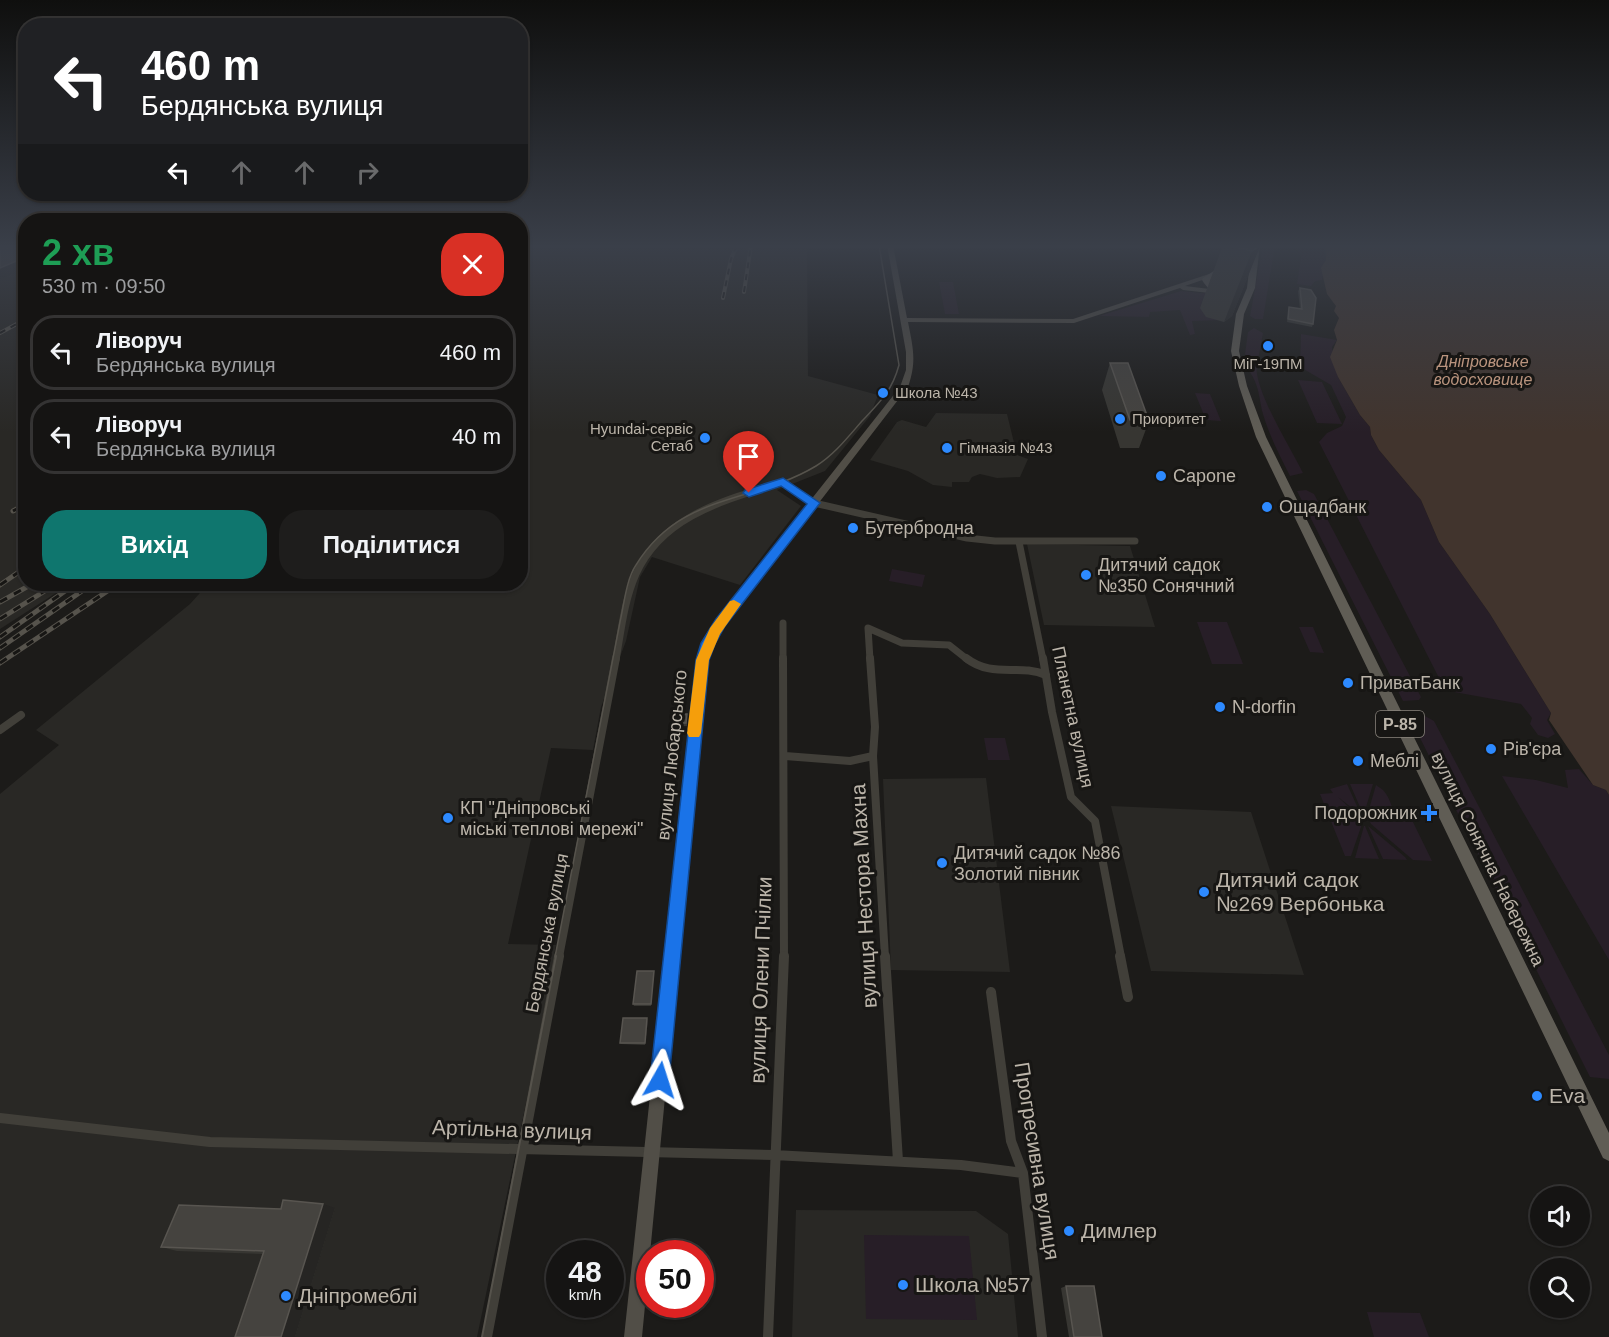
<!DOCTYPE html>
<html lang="uk">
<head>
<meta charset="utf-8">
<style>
  :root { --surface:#151413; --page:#1e1d1c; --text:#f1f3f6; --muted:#9d9ea0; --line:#343333; --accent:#0f766e }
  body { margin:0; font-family:Arial,sans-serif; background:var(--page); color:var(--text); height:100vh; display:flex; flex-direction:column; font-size:22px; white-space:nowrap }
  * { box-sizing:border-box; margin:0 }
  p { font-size:20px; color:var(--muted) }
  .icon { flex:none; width:33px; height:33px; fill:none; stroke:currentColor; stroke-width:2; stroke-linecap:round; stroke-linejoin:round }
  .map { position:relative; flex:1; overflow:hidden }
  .side { position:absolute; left:18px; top:213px; width:510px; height:378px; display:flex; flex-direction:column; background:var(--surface); border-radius:24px; box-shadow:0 2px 4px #0004,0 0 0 2px var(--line) }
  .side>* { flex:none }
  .banner { position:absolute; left:18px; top:18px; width:510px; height:183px; border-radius:24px; box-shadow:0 2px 4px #0004,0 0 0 2px var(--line); background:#202124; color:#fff; overflow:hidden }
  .fabs { position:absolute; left:1530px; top:1186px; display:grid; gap:12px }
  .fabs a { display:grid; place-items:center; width:60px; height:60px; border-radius:50%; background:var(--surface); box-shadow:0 2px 4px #0004,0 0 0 2px var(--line); font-size:30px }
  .speed { position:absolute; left:546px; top:1240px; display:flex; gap:12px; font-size:30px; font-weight:700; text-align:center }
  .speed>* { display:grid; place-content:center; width:78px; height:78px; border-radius:50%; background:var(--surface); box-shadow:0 2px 4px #0004,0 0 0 2px var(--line); line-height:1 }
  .speed small { font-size:15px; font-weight:400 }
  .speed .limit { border:9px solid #d22; background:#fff; color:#111 }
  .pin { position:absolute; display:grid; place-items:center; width:51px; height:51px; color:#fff; margin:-62px -26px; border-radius:50% 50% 50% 0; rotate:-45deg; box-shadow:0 0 6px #0007 }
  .pin .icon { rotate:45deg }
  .me { position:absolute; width:66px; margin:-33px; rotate:6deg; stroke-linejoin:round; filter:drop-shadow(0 0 4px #0008) }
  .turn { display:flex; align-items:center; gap:21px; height:126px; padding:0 24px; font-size:27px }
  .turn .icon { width:78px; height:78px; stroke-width:2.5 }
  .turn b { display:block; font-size:42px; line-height:51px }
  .lanes { display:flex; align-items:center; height:57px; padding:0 24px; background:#0003; justify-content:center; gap:30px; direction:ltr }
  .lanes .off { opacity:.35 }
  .round { display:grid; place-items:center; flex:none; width:63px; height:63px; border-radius:24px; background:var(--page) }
  .overview { display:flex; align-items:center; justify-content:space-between; height:102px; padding:0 24px }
  h1 { font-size:36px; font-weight:700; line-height:45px; color:#1e9e55 }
  .button { display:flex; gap:12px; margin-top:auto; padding:12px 24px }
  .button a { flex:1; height:69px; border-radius:24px; background:var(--accent); color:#fff; font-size:24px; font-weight:700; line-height:69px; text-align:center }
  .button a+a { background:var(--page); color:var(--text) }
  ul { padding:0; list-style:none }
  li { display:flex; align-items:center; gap:18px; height:75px; margin:0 12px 9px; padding:0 12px; border:3px solid var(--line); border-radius:24px }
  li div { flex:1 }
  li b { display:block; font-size:22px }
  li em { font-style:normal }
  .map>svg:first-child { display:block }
  .built { fill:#292825 }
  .green { fill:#271e27 }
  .water { fill:#41342d }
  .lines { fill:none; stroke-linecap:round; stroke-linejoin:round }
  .street-far2 { stroke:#413f39; stroke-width:7 }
  .street-far1 { stroke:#413f39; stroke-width:8 }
  .street { stroke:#413f39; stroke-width:10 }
  .secondary { fill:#514e47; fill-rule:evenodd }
  .primary { fill:#605d55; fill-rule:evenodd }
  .tram-far1 { stroke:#56534c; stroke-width:1.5 }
  .tram { stroke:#56534c; stroke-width:2 }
  .rail-far1-casing { stroke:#56534c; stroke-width:4 }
  .rail-casing { stroke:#56534c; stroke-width:5 }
  .rail-far1 { stroke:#171614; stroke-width:2; stroke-dasharray:6; stroke-linecap:butt }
  .rail { stroke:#171614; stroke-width:3; stroke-dasharray:8; stroke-linecap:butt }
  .wall { fill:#373632 }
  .shaded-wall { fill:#262523 }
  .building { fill:#45433f; stroke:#585550; stroke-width:1.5 }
  .route { fill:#1a73e8; stroke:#114b97; stroke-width:1.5 }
  .slow { fill:#f59e0b }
  .poi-dot { fill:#2d8aff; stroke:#171614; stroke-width:2 }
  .labels { text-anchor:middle; stroke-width:6; stroke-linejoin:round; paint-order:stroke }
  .far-poi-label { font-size:15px; fill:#bcb5aa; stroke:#171614; text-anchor:start }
  .far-water-label { font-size:16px; font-style:italic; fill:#ba947e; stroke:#171614 }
  .shield { fill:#171614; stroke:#8a857d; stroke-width:1.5 }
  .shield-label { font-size:16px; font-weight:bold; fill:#bcb5aa }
  .poi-label { font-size:18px; fill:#bcb5aa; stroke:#171614; text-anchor:start }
  .street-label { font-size:18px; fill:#bcb5aa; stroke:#171614 }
  .near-poi-label { font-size:21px; fill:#bcb5aa; stroke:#171614; text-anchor:start }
  .near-street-label { font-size:21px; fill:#bcb5aa; stroke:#171614 }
</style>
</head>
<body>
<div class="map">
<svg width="1609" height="1337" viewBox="0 0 1609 1337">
  <rect width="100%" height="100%" fill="#1c1b19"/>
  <path class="built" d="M0,245H25L26,584H70L0,629Z
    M521,245H807L808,376L878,395L870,416L825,471L777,490L801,506L740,585L652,557L640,577L626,641L601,707L593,750L551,748L508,944L556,945L528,1094L477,1337H0V794L59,745L36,730L190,604L208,584H520Z
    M936,413L1007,414L1017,455L1028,459L1020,477L997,478L980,474L972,477L969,482H952V487L933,485L908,471L870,460L897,422L902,420L926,427Z
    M1027,544L1130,546L1155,627L1044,625Z
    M986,778L1010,972L891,970L883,779Z
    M1111,806L1251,812L1304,975L1151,971Z
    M796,1210L976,1211L1008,1234L1018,1337H792Z"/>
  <path class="green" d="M1263,245H1275L1263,319H1255L1250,316Z
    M1298,245H1325L1326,260L1322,280L1315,281L1311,286L1297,284L1301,258L1297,249Z
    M939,282H953L959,314H945Z
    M1181,291L1213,294L1224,320L1192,321L1195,334L1190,335L1180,310L1150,312L1149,317L1099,316Z
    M1254,328L1263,333L1258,360L1249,359L1245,354L1248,332Z
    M1301,334L1337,340L1332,347L1338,377L1360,415L1370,427L1371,435L1379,450L1421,500L1439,542L1490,614L1551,713L1547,720L1555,734L1548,738L1538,735L1530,724L1532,718L1521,704L1454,692L1438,676L1319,442L1327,433L1342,426L1346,417L1331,385L1300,367Z
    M1254,364H1257C1252,387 1292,450 1303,473L1290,476C1280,456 1269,435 1263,414C1258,394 1260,387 1248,369Z
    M1298,380L1322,382L1342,424L1317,423Z
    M1195,393L1210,394L1221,421L1206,420Z
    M1306,490L1314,494L1421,697L1419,700L1403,701L1297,491Z
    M892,569L925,575L922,587L889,581Z
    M1197,622H1227L1243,664H1212Z
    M1299,627H1313L1324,653L1310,652Z
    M1408,714L1425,716L1434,721L1609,1055V1079L1590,1077Z
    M984,738H1005L1010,760H988Z
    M1579,769L1593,785L1606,790L1609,795V960L1502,776L1536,780L1568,788L1565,770Z
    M1347,784L1361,815L1338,797L1358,816L1362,824L1351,856H1345L1320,794L1333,793L1330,789Z
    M1350,784H1373L1364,814H1363Z
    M1376,785C1378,787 1381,788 1383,790C1395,803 1388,817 1412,820L1432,861L1413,860L1371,824L1367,816Z
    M1364,826H1365L1379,859L1355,858Z
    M1368,826L1405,857L1407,860L1383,859Z
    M864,1235L969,1236L977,1320L866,1319Z
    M1367,1312L1420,1313L1429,1337H1374Z"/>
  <path class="water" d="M1325,245H1609V795L1606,790L1593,785L1549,720L1551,713L1490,614L1439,542L1421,500L1379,450L1371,435L1370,427L1360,415L1338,377L1330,357L1337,340L1334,330L1339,318L1334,311L1336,306L1327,294L1321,268L1326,260Z"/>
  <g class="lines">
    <path class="street-far2" d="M1019,542L1043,660
      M783,623V660
      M616,660C621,632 624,601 636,574C663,515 726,500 783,482L814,503L967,538L995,541H1135
      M870,660L868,628L902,643L949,645L968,660"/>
    <path class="street-far1" d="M783,658L784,957
      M870,658L875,727L873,756L885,957
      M966,658C993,679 1019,663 1046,675
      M1043,658L1052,712L1071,797L1095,821L1121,957
      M0,730L21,715
      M785,756L850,761L873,756
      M559,957L616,658"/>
    <path class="street" d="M885,956L898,1161
      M1120,956L1128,997
      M991,992L1011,1141L1023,1173L1042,1337
      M0,1118L210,1142L774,1155L961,1165L1023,1173
      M487,1337L559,956
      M768,1337L784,956"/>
    <path class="secondary" d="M887,245H893L907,318L1073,319L1209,274L1212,276L1211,277L1185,286L1218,290L1221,292L1218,294L1183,290L1180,288L1074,323L908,322C913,348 917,361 908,387L724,626L713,644L707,660L642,1337H624L697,660L703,643L716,620L900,387L906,370V352Z"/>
    <path class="primary" d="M1242,245H1249L1240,260L1210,280L1214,286L1226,292V296C1215,297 1208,289 1202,280L1203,278L1235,257Z
      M1252,245H1260L1255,288L1244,314L1239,351L1247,386L1266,437L1609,1133V1161L1603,1158L1256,437L1239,386L1231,351L1236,314L1247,288Z"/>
    <path class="tram-far1" d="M555,957L620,622C624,605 626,580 636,565C681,492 753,504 816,466C834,455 848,437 862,421C880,402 892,391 899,365L879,245"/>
    <path class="tram" d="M482,1337L556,956"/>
    <defs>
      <path id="rail-far1" d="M744,292L751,245
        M723,298L731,259L737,245
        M0,333L26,319"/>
      <path id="rail" d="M13,511L26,504
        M21,535L26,532
        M0,585L26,567
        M0,602L32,584
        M0,619L56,584
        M0,637L75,584
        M0,648L92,584
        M0,663L118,584"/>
    </defs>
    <use href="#rail-far1" class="rail-far1-casing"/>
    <use href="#rail" class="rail-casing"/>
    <use href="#rail-far1" class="rail-far1"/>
    <use href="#rail" class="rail"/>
  </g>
  <path class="wall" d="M1223,245H1260V246L1232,316L1224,322L1206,317L1200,308Z
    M1300,288L1313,324L1312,327L1287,322L1289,307L1300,309L1298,291Z
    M1110,363L1149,421L1139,448H1120L1102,390Z
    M687,714V726H679V723Z
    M654,971V973L651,1006H634L633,1004Z
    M648,1020L645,1045L621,1044L620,1043Z
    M335,1208L295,1337H235L263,1254L177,1251L161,1247L281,1209Z
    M1066,1286L1102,1337H1069L1061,1288Z"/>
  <path class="shaded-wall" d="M1260,246L1232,316L1224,322L1252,251Z
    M26,257V268L0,279V268Z
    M647,1018L648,1020L645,1045V1043Z
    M323,1204L335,1208L295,1337H281Z"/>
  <path class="building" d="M0,245H26V257L0,268Z
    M1232,245H1260V246L1252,251L1233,246Z
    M1300,288L1311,290L1316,298L1313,324L1288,319L1289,307L1302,309Z
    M1110,363H1128L1149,421L1130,420Z
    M680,714H687L686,723H679Z
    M637,971H654L651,1004H633Z
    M623,1018H647L645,1043H620Z
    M283,1200L323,1204L281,1337H235L264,1251L161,1247L179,1205L281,1209Z
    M1066,1286H1094L1102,1337H1074Z"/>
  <linearGradient id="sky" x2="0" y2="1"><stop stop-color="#0f0f0e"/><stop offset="0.57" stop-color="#3a3f49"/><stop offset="1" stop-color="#3a3f49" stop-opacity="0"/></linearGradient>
  <rect width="1609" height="432" fill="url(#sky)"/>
  <path class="route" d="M783,478L820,503L725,626L715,644L709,660L669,1080L666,1087L660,1090L653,1087L650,1080L696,660L701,643L716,619L807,504L781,486L749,497L743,493L745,490Z"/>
  <path class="slow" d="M734,600L741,604L720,634L709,660L701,733L699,737H689L687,733L696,660L710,628L730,601Z"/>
  <g class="poi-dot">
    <circle cx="1268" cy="346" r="6"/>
    <circle cx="883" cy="393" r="6"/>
    <circle cx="1120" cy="419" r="6"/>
    <circle cx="705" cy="438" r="6"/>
    <circle cx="947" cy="448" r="6"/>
    <circle cx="1161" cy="476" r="6"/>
    <circle cx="1267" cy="507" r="6"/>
    <circle cx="853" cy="528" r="6"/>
    <circle cx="1086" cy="575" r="6"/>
    <circle cx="1348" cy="683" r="6"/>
    <circle cx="1220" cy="707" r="6"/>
    <circle cx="1491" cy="749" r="6"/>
    <circle cx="1358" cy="761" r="6"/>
    <path d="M1426 804h6v6h6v6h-6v6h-6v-6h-6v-6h6z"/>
    <circle cx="448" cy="818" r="6"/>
    <circle cx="942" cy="863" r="6"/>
    <circle cx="1204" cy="892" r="6"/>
    <circle cx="1537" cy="1096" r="6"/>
    <circle cx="1069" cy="1231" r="6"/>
    <circle cx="903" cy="1285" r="6"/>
    <circle cx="286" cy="1296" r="6"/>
  </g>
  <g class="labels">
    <g class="far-poi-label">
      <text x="1268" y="369" text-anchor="middle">МіГ-19ПМ</text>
      <text x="895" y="398">Школа №43</text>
      <text x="1132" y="424">Приоритет</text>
      <text x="693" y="434" text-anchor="end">Hyundai-сервіс<tspan x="693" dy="17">Сетаб</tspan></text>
      <text x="959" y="453">Гімназія №43</text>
    </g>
    <g class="far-water-label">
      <text x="1483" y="367">Дніпровське<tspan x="1483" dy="18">водосховище</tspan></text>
    </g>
    <rect class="shield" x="1376" y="711" width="48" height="26" rx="4.5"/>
    <g class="shield-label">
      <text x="1400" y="730">Р-85</text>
    </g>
    <g class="poi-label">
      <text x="1173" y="482">Capone</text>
      <text x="1279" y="513">Ощадбанк</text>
      <text x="865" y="534">Бутербродна</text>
      <text x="1098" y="571">Дитячий садок<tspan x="1098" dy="21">№350 Сонячний</tspan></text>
      <text x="1360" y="689">ПриватБанк</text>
      <text x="1232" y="713">N-dorfin</text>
      <text x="1503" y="755">Рів'єра</text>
      <text x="1370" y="767">Меблі</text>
      <text x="460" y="814">КП "Дніпровські<tspan x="460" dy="21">міські теплові мережі"</tspan></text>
      <text x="1417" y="819" text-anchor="end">Подорожник</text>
      <text x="954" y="859">Дитячий садок №86<tspan x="954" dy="21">Золотий півник</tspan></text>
    </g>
    <g class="street-label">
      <text transform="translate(1073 717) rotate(78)" y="6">Планетна вулиця</text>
      <text transform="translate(672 755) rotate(-84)" y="6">вулиця Любарського</text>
      <text transform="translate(1488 859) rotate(64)" y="6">вулиця Сонячна Набережна</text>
      <text transform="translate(547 933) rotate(-79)" y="6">Бердянська вулиця</text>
    </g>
    <g class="near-poi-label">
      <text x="1216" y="887">Дитячий садок<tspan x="1216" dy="24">№269 Вербонька</tspan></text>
      <text x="1549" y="1103">Eva</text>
      <text x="1081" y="1238">Димлер</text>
      <text x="915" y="1292">Школа №57</text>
      <text x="298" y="1303">Дніпромеблі</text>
    </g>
    <g class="near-street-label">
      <text transform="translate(864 896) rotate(-93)" y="7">вулиця Нестора Махна</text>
      <text transform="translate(761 980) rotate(-88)" y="7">вулиця Олени Пчілки</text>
      <text transform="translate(512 1130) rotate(2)" y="7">Артільна вулиця</text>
      <text transform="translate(1037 1161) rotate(81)" y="7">Прогресивна вулиця</text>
    </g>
  </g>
</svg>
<div class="fabs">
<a><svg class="icon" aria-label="sound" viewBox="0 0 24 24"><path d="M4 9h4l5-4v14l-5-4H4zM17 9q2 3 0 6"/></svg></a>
<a><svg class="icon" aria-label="search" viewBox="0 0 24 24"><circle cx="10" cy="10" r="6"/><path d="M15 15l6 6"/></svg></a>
</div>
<div class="speed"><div>48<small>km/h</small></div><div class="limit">50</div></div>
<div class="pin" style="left:749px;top:493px;background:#d93025"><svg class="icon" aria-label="arrive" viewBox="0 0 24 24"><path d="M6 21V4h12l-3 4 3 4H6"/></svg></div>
<svg class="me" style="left:660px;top:1080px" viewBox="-20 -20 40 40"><path d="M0-17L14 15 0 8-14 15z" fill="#1a73e8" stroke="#fff" stroke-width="4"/></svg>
<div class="banner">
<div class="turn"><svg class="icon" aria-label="left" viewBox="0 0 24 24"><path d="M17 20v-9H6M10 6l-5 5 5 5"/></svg><div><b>460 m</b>Бердянська вулиця</div></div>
<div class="lanes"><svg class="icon" aria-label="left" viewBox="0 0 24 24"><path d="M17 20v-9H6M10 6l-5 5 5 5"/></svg><svg class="icon off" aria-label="ahead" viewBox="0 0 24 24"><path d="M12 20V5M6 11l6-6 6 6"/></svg><svg class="icon off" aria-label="ahead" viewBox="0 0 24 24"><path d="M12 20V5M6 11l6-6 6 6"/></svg><svg class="icon off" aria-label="right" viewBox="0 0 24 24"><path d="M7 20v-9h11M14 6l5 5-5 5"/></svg></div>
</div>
<section class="side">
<div class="overview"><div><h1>2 хв</h1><p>530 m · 09:50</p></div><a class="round" style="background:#d93025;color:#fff"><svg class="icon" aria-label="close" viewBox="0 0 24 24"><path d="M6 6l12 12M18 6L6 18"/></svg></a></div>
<ul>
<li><svg class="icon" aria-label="left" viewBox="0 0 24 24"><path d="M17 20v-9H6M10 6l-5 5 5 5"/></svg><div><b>Ліворуч</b><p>Бердянська вулиця</p></div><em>460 m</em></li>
<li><svg class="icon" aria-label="left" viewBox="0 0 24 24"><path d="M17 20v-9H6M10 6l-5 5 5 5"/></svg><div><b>Ліворуч</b><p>Бердянська вулиця</p></div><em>40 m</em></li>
</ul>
<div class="button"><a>Вихід</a><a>Поділитися</a></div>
</section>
</div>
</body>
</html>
